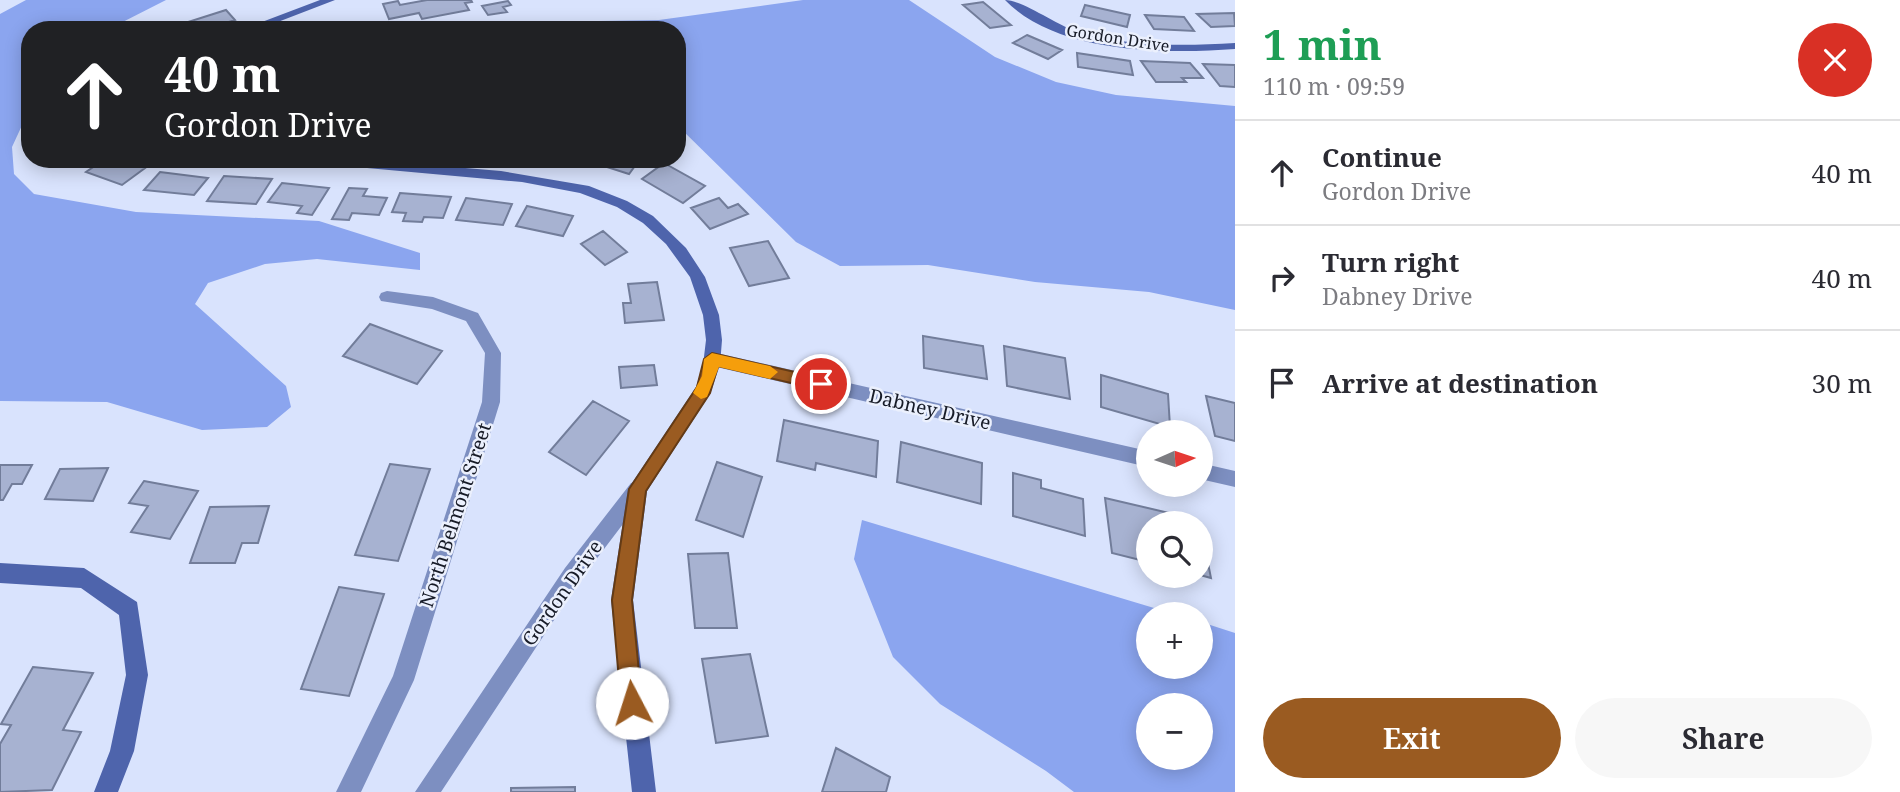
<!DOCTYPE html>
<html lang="en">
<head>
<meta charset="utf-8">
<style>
  :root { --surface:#fff; --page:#f7f7f7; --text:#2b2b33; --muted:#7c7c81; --line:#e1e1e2; --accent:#9a5b21 }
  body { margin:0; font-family:"Noto Serif",serif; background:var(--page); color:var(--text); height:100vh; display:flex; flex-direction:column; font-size:26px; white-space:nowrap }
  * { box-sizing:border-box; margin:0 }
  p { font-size:23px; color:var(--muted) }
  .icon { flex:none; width:38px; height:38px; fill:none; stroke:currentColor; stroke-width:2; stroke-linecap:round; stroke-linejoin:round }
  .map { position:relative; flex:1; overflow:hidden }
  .drawer { display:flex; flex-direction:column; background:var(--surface); width:665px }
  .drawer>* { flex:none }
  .top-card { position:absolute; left:21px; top:21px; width:665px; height:147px; border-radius:28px; box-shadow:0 4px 18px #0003; background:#202124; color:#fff; overflow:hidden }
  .needle { width:46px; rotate:87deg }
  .fabs { position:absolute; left:1136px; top:420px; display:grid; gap:14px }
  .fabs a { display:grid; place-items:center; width:77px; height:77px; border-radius:50%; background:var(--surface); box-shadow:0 4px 18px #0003; font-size:35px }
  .pin { position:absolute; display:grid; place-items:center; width:60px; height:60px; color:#fff; margin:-30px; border:4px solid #fff; border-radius:50%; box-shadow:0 2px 7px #0007 }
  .me { position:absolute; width:77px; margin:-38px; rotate:355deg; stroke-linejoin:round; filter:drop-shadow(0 0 5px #0008) }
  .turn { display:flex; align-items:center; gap:24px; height:147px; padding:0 28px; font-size:32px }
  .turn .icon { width:91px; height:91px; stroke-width:2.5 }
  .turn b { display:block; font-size:49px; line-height:60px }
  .round { display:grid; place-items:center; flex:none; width:74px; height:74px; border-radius:37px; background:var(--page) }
  .summary { display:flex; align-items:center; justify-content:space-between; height:119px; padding:0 28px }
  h1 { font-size:42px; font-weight:700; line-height:52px; color:#1e9e55 }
  .cta { display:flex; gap:14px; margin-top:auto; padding:14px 28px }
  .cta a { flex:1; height:80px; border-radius:42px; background:var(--accent); color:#fff; font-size:28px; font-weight:700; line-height:80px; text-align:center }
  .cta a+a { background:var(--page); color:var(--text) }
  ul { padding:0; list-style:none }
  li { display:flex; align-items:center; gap:21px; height:105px; padding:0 28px; border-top:2px solid var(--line) }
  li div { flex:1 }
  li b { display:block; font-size:26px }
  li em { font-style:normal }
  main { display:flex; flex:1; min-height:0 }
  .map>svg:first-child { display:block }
  .forest { fill:#8ba5ef; fill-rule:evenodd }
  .building { fill:#a7b2d1; stroke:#727d9a; stroke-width:2 }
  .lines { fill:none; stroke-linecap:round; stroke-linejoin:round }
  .street { fill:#7d8fc1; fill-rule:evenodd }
  .secondary { fill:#4e64ac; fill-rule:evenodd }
  .route { fill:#9a5b21; stroke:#643b15; stroke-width:2 }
  .slow { fill:#f59e0b }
  .labels { text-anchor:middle; stroke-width:5; stroke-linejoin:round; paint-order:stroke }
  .far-street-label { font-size:16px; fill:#171b27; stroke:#ebf0fd }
  .street-label { font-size:19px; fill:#171b27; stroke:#ebf0fd }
</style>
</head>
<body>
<main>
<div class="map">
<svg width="1235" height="792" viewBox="0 0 1235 792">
  <rect width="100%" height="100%" fill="#d9e3fd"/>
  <path class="forest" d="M26,0H166L107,30H30V108L12,147L14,174L34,194L136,212L319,221L420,253V270L317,259L265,264L208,283L195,304L286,386L291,407L267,427L202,430L107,402L0,401V14Z
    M803,0H909L995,57L1056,82L1116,95L1235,106V310L1149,292L1035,282L928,265L840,266L796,242L677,125V30H448L478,23L659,20Z
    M862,520L1174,614H1148V667H1200L1201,622L1235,633V792H1074L1046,771L940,704L893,657L854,559ZM1148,705H1200V758H1148Z"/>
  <path class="building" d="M427,0H471L472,2L465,3L469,10L422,19L419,13L389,19L383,4L398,1L400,5Z
    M508,1L511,5L503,7L507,12L488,15L482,6Z
    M983,2L1011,25L990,28L963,5Z
    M1085,5L1130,15L1127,27L1081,16Z
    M226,10L235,20L204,30H194L188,22Z
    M1234,13L1235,26L1211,27L1197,14Z
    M1145,15L1184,17L1194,31L1154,29Z
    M1027,35L1062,50L1048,59L1013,43Z
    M1077,53L1130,61L1133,75L1078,67Z
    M1141,61L1190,63L1203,78H1182L1186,82H1156Z
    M1203,64L1235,65V87L1220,86Z
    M105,159H119L145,168L122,185L86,172Z
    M589,159H640L629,174L588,161Z
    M664,163L705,186L683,203L642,179Z
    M160,172L208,178L194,195L144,190Z
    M224,176L272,179L256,204L207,201Z
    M282,183L329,188L312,215L297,213L302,206L268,202Z
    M349,188L367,189L363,196L387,198L379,215L352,213L349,220L332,219Z
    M400,193L451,197L443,218L424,217L422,222L403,221L406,213L392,212Z
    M466,198L512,204L503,225L456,220Z
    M719,198L728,208L738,204L748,214L710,229L691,208Z
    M527,206L573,216L563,236L516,226Z
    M603,231L627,252L605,265L581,244Z
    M768,241L789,278L749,286L730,248Z
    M657,282L664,320L625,323L623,303H631L628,284Z
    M370,324L442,351L417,384L343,356Z
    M923,336L983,346L987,379L924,368Z
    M1004,346L1065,358L1070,399L1007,386Z
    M654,365L657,385L621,388L619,367Z
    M1101,375L1168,394L1170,427L1101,407Z
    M1206,396L1235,403V441L1215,436Z
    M593,401L629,421L586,475L549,452Z
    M784,420L878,441L876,477L816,463L815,470L777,461Z
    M901,442L982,463L981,504L897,482Z
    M717,462L762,477L743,537L696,520Z
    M390,464L430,469L398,561L355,555Z
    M0,465H32L22,484H12L3,500H0Z
    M108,468L93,501L45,499L60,469Z
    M1013,473L1041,480V488L1083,499L1085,536L1013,516Z
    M144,481L198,491L170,539L131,532L148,506L129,503Z
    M1105,498L1182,516L1183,523H1148V562L1112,553Z
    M269,506L258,543H242L235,563H190L210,507Z
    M1200,532L1202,533L1211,578L1200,575Z
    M728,553L737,628H695L688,554Z
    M339,587L384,594L349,696L301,689Z
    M750,654L768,736L716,743L702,659Z
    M33,667L93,673L63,730L81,732L52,790L0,792V744L11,725L1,724Z
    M836,748L890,777L886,792H822Z
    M575,787V792H511V788Z"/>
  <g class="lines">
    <path class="street" d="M387,291L433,297L478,313L501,353L500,402L414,680L361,792H336L393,676L482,402L485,353L466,321L432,309L381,301L379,297L381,293Z
      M712,352L1148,451V467L712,366L706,364L704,359L706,354Z
      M1200,463L1235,471V487L1200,479Z
      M638,481L645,483L648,489L645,495L579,582L441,792H415L565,568L631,483Z"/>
    <path class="secondary" d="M320,0H335L257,30H241Z
      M1005,0C1023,0 1056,25 1078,32C1128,47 1184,46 1235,43V49C1166,54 1057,54 1005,0Z
      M306,159H358L501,171L589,186L627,201L653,216L686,248L705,277L719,315L722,340L720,365L710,394L647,491L633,600L656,792H632L611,600L628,489L696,387L703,365L706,340L703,315L690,277L666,244L643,223L617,207L580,193L522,182L312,163Z
      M0,563L84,568L137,602L148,675L134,751L118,792H94L110,751L126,675L119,615L81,588L0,583Z"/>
  </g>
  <path class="route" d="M712,353L821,378L829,384L821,390L718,366L710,393L646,491L632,600L642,703L639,711L632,714L624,711L621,703L612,600L629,489L697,387L704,359Z"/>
  <path class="slow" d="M712,353L770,366L778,372L770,379L719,367L707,397L701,399L693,393L702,376L704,359Z"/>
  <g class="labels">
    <g class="far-street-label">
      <text transform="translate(1118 38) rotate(9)" y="6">Gordon Drive</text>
    </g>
    <g class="street-label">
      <text transform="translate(930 409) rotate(13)" y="7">Dabney Drive</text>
      <text transform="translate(455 515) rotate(-72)" y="7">North Belmont Street</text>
      <text transform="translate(562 593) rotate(-55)" y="7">Gordon Drive</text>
    </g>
  </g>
</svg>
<div class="fabs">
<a><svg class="needle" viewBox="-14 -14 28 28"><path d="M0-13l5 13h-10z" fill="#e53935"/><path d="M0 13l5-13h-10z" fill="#7c7c81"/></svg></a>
<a><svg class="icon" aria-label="search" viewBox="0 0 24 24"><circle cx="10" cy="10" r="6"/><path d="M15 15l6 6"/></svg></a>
<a>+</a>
<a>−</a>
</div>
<div class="pin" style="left:821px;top:384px;background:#d93025"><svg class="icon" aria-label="arrive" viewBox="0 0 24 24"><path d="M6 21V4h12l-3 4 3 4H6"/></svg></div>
<svg class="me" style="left:632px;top:703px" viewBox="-20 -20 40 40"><circle r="19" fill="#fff"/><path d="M0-13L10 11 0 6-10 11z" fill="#9a5b21"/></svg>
<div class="top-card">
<div class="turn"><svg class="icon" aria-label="ahead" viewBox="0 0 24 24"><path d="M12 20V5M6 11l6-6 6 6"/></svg><div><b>40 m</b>Gordon Drive</div></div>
</div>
</div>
<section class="drawer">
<div class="summary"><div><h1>1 min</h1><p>110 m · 09:59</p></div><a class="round" style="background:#d93025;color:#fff"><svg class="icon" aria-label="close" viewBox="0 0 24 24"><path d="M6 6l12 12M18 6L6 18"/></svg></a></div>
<ul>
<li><svg class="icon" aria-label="ahead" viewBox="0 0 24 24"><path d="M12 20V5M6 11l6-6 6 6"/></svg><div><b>Continue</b><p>Gordon Drive</p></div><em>40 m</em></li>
<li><svg class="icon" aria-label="right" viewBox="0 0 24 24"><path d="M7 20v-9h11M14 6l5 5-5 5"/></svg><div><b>Turn right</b><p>Dabney Drive</p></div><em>40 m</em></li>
<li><svg class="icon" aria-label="arrive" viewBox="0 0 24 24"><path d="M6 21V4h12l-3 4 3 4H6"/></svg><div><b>Arrive at destination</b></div><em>30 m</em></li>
</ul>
<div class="cta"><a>Exit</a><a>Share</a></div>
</section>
</main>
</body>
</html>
